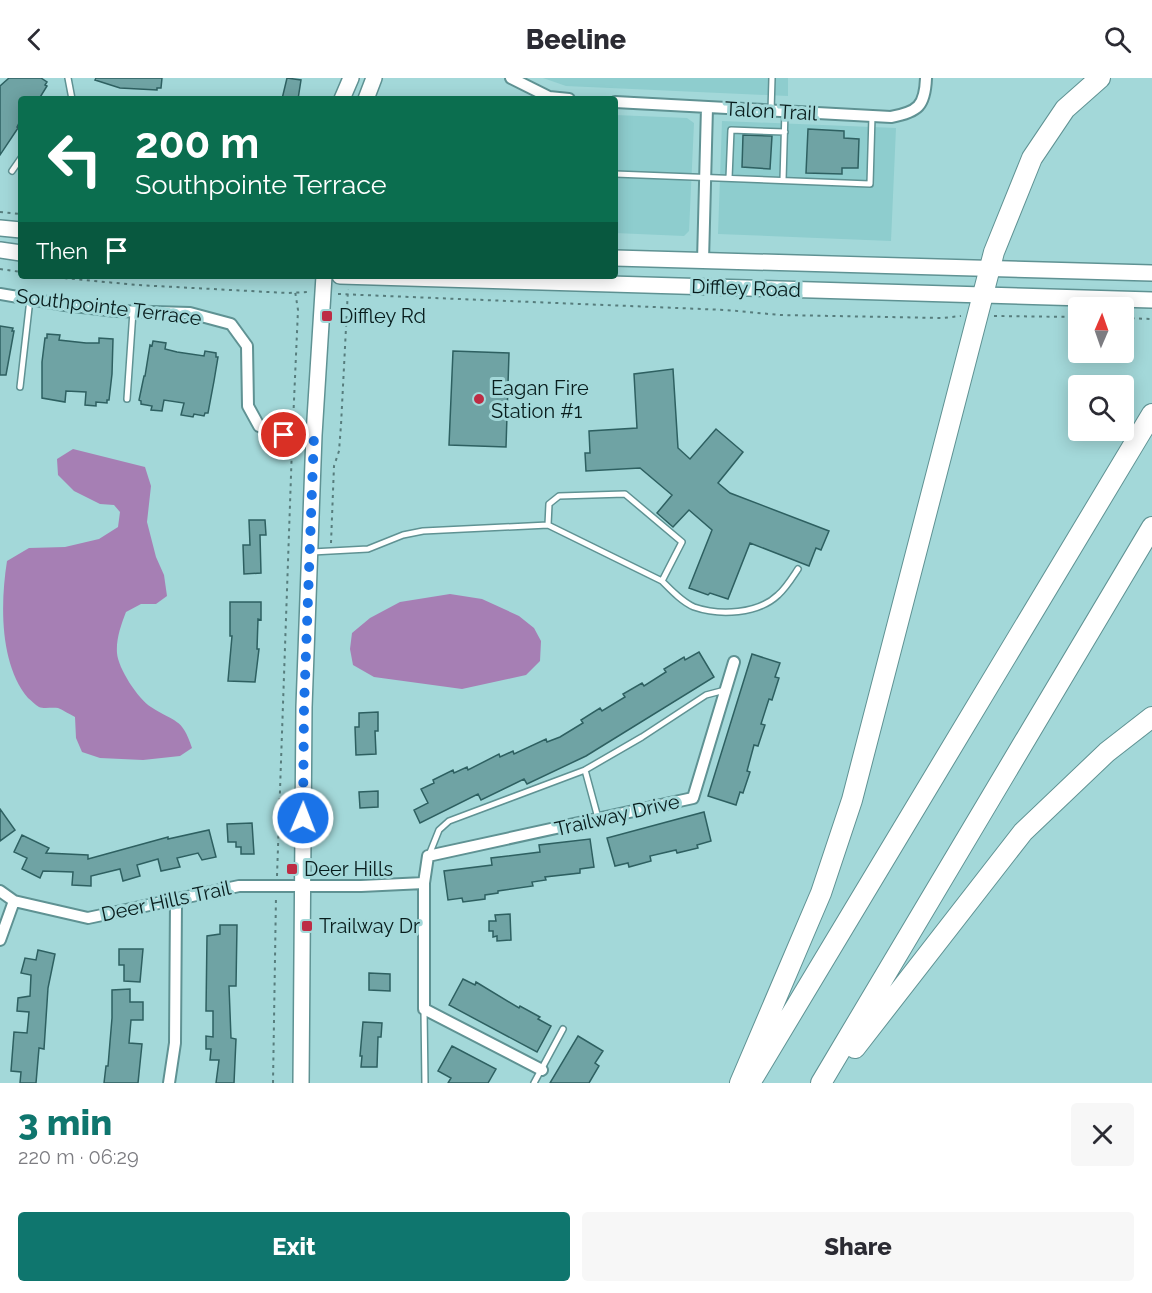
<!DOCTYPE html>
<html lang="en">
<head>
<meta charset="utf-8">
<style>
  :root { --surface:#fff; --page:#f7f7f7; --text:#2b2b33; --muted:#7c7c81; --accent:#0f766e }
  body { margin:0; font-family:Raleway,sans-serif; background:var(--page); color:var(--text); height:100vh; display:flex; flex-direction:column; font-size:22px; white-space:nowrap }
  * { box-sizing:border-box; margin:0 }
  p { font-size:20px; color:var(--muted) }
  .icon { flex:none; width:33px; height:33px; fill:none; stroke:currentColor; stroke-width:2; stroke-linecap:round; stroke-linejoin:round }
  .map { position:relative; height:1005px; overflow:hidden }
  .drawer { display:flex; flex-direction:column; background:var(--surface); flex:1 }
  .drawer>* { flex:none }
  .hud { position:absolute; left:18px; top:18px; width:600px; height:183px; border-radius:6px; box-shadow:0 3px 15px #0003; background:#0b6e4f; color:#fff; overflow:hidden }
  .needle { width:39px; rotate:2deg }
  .controls { position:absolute; left:1068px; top:219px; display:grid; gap:12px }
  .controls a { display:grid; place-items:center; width:66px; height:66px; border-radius:6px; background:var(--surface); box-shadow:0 3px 15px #0003; font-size:30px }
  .pin { position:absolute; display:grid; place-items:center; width:51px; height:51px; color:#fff; margin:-26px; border:3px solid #fff; border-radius:50%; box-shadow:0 2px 6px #0007 }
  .me { position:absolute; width:66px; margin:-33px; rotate:1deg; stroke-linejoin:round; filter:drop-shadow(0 0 4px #0008) }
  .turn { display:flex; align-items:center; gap:21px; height:126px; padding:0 18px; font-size:27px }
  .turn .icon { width:78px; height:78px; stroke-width:2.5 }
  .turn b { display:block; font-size:42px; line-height:51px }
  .then { display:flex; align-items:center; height:57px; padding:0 18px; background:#0003; gap:12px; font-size:22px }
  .round { display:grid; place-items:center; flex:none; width:63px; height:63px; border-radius:6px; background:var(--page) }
  .summary { display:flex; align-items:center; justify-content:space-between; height:102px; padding:0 18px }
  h1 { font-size:36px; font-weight:800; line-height:45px; color:var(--accent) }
  .action { display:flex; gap:12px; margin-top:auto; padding:12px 18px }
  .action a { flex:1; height:69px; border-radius:6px; background:var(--accent); color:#fff; font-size:24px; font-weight:800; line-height:69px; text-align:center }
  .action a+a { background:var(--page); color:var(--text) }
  header { display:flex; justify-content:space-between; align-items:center; height:78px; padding:0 18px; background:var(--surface); font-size:27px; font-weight:800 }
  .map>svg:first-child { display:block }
  .built { fill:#8ecdce }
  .water { fill:#a67fb4 }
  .building { fill:#6fa3a4; stroke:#2e6061; stroke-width:1.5 }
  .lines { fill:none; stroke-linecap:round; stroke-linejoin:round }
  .lane-casing { stroke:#5f9293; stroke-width:8 }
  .street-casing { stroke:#5f9293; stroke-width:14 }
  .secondary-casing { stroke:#5f9293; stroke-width:18 }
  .highway-casing { stroke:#5f9293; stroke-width:22 }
  .path { stroke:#577d7d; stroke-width:2; stroke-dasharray:3 4.5; stroke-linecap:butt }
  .lane { stroke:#fff; stroke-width:5 }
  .street { stroke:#fff; stroke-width:10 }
  .secondary { stroke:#fff; stroke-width:15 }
  .highway { stroke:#fff; stroke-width:20 }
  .route { stroke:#1a73e8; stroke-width:10; stroke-dasharray:0 18 }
  .poi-dot { fill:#bd2c44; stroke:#a3d8d9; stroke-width:2 }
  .labels { text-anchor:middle; stroke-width:6; stroke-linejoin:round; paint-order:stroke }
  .street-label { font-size:20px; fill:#081d1d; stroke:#a3d8d9 }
  .poi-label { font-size:20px; fill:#081d1d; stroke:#a3d8d9; text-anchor:start }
</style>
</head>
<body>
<header><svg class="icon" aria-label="back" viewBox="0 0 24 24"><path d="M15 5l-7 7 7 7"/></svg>Beeline<svg class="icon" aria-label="search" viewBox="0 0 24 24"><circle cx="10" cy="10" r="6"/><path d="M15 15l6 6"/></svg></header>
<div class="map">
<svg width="1152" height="1005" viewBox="0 0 1152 1005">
  <rect width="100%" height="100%" fill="#a3d8d9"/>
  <path class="built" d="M543,0H788V18L566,8Z
    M615,37L687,40L694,45L689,153L684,158L615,155Z
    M722,43L896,50L891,163L718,156Z"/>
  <path class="water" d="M73,371L145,389L151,408L147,444L156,479L164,497L167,518L156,526H141L126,534C121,547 116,561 117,575C118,590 138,621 151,629C175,645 182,639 192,670L180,678L143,682L100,680L82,674L76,660L75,639C69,636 63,632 58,630C52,629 44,631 39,629C35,627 31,622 28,620C0,587 0,527 7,483L29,470L65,469L99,461L118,449L120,434L114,427L100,426L74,413L58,397L57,381Z
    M450,516L482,521L519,538L534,550L541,563L540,583L526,597L462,611L374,599L353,587L350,571L352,555L370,540L400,524Z"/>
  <path class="building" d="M9,0H41L47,4L45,7L47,8L39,21H21V41L17,49L18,50L0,77V8Z
    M96,0H162L161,10H157V12L120,10L95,2Z
    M287,0L301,2L298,21H282Z
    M808,51L844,53V60L859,61L858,90H842V96L806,95Z
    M743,57L772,58L770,91L742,89Z
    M0,248L13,250L12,253H14L6,297H0Z
    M47,256L60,257L59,262L86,265H99V260L113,261L112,296L109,322H107V325L96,324V328L85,327L86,314L66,313L65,324L42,320V284L45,260H47Z
    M153,263L166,265L165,271L177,274L204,278L205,273L216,275V279H218L214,303L208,335H205L204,338L194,336L193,339L181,337L184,325L164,322L162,333L151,332L152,328L141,326V323L139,322L144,298H145L150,267L152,268Z
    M453,273L509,275L506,369L449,367Z
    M673,291L678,370L690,381L716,351L743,374L718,405L730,415L829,453L821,472L816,470L809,488L750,465L728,521L710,515L708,517L689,510L712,452L689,432L673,449L657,435L672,417L640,390L586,393L585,375H590L589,353L637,350L634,296Z
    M249,442H265L266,457H260L261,495L244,496L243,467H250Z
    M230,524H261V542L258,541L257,571H259L255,604L228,603L232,558H230Z
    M699,574L714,599L586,678L527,706L524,701L481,722L478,716L420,745L414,732L428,725L421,711L434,705L433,702L453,692L454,695L467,689L468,692L499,676L500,679L513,673L514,676L546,661L547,664L560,659L583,645L581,642L600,630L602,633L625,619L623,616L642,605L644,608L666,594L664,591L684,579L685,582Z
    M752,576L780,585L775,599L779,600L772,622L769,621L761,646L765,647L758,668L754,667L747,693L750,694L743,715L740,714L736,727L708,718Z
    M378,634V653H375L376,676L356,677L355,649H359V635Z
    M378,713V729L360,730L359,714Z
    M0,731L15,752L0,763Z
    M704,734L711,763L697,767L698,770L677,775L676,772L650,778L651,783L629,789L628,785L615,788L607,760Z
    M252,745L254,776H241V769H236V764H228L227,746Z
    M209,752L216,779L202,782L198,775L177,780L180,789L161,793L158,781L137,787L140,798L123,803L120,791L91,798V808L72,807L73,794L43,793L40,800L22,791L27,780L14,774L22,757L49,770L46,775L88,777V781L168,759V761Z
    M590,761L594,789L580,791V795L545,799L546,802L532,804L533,808L498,813V815L485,817V821L463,824L462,820L448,822L444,793L492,787L491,780L540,774L539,767Z
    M510,836L511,862L497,863V858L493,859V853H489V843H496L495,837Z
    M220,847H237L236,908H229L231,960L236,961L234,1005H216L219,982H210L211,971H206V958L213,959V933H206L207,858L220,856Z
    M119,871H143L140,904L124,903V887H119Z
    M38,872L55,876L48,910L44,971L39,970L36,1005H20L21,994L11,993L14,954L27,955L29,934L17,933L18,920L30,918L31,897L21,895L25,880L36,882Z
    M369,895L390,896V913L369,912Z
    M463,901L475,907L476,904L519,930L520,928L540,939L538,941L551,948L537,974L449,927Z
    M130,911V924H143V942H131L129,965L142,966L138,1005H104L106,988H108L112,940V912Z
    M363,944L382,945L381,959H378L377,989H361L362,978H360Z
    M578,958L603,973L595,985L599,988L589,1005H550Z
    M452,968L496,991L488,1005H448L451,1000L438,993Z"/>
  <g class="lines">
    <defs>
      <path id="lane" d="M68,0L72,21
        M771,33L772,0
        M12,93L21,80
        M615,96L870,106L872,38
        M729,100L731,52L785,54
        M783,102L785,33
        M20,309L30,221
        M127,321L133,233
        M312,474L368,471L403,457L423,453L548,447L662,503L682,464L625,416L559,418L549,426L548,447
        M662,503C671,512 682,524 694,529C720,538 758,536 778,517C786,510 792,500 798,491
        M585,692L598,740
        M429,777L439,752L449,743L585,692L642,659L706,617L725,612
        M424,932L425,1005
        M534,1005L563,951"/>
      <path id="street" d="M511,0L549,19L569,21
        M615,24L891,39C918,34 925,28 926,0
        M703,183L707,29
        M0,216L65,227L116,233L190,235L231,246L247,268L248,328L259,348L284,357H314
        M424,805L428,778L693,720L734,584
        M0,813L14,823L88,840L239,808H361L424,805V931L542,992
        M0,862L14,823
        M169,1005L175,965L176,822"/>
      <path id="secondary" d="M342,21L351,0
        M366,21L374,0
        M0,150L21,152
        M0,172L21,175
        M615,180L1152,195
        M340,198L1152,222
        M301,1005L304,629L314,357L324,198"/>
      <path id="highway" d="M855,970L1023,754L1107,674L1152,639
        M753,1000L1152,336
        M740,1005L821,815L852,722L994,174L1032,80L1065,31L1100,0
        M821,1005L1152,449"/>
    </defs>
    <use href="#lane" class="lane-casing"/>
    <use href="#street" class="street-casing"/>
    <use href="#secondary" class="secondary-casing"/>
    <use href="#highway" class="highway-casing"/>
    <path class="path" d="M0,134L21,136
      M0,191L21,194
      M42,198L137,207L287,215L308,214
      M338,216L726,232L780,237L942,240L961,238
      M994,238L1078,239
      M1124,240L1152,241
      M293,345L298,232L295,213
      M331,465L334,388L339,373L341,347L348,211
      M277,798L292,369
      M273,1005L276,818"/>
    <use href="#lane" class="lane"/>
    <use href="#street" class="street"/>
    <use href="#secondary" class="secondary"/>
    <use href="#highway" class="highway"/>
  </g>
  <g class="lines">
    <path class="route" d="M284,357H314L304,629L303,740"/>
  </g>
  <g class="poi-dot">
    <rect x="321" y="232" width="12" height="12" rx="3"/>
    <circle cx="479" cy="321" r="6"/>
    <rect x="286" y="785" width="12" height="12" rx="3"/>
    <rect x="301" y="842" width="12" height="12" rx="3"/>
  </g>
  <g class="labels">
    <g class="street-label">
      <text transform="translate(771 33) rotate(3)" y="7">Talon Trail</text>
      <text transform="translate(746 210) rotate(2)" y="7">Diffley Road</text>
      <text transform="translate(109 229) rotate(7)" y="7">Southpointe Terrace</text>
      <text transform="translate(617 737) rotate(-13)" y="7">Trailway Drive</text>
      <text transform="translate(166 823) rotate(-12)" y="7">Deer Hills Trail</text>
    </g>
    <g class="poi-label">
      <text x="339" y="245">Diffley Rd</text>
      <text x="491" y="317">Eagan Fire<tspan x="491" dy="23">Station #1</tspan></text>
      <text x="304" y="798">Deer Hills</text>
      <text x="319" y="855">Trailway Dr</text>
    </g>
  </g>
</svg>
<div class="controls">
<a><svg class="needle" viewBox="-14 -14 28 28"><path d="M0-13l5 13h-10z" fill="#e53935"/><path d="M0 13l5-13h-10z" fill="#7c7c81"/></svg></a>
<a><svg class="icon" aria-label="search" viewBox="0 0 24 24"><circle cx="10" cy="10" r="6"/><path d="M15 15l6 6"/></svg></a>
</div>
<div class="pin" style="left:284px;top:357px;background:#d93025"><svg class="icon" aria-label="arrive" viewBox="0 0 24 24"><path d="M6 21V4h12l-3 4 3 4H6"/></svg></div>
<svg class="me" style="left:303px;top:740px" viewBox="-20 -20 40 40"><circle r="17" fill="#1a73e8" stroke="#fff" stroke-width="3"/><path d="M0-11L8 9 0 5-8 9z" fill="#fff"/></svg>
<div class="hud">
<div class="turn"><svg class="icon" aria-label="left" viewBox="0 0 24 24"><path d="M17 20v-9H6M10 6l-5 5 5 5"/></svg><div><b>200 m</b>Southpointe Terrace</div></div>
<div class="then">Then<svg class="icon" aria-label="arrive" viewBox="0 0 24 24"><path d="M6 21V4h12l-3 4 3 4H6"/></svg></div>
</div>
</div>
<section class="drawer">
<div class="summary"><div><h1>3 min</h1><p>220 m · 06:29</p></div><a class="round"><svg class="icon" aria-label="close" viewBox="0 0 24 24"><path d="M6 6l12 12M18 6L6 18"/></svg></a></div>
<div class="action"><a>Exit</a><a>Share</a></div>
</section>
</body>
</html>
